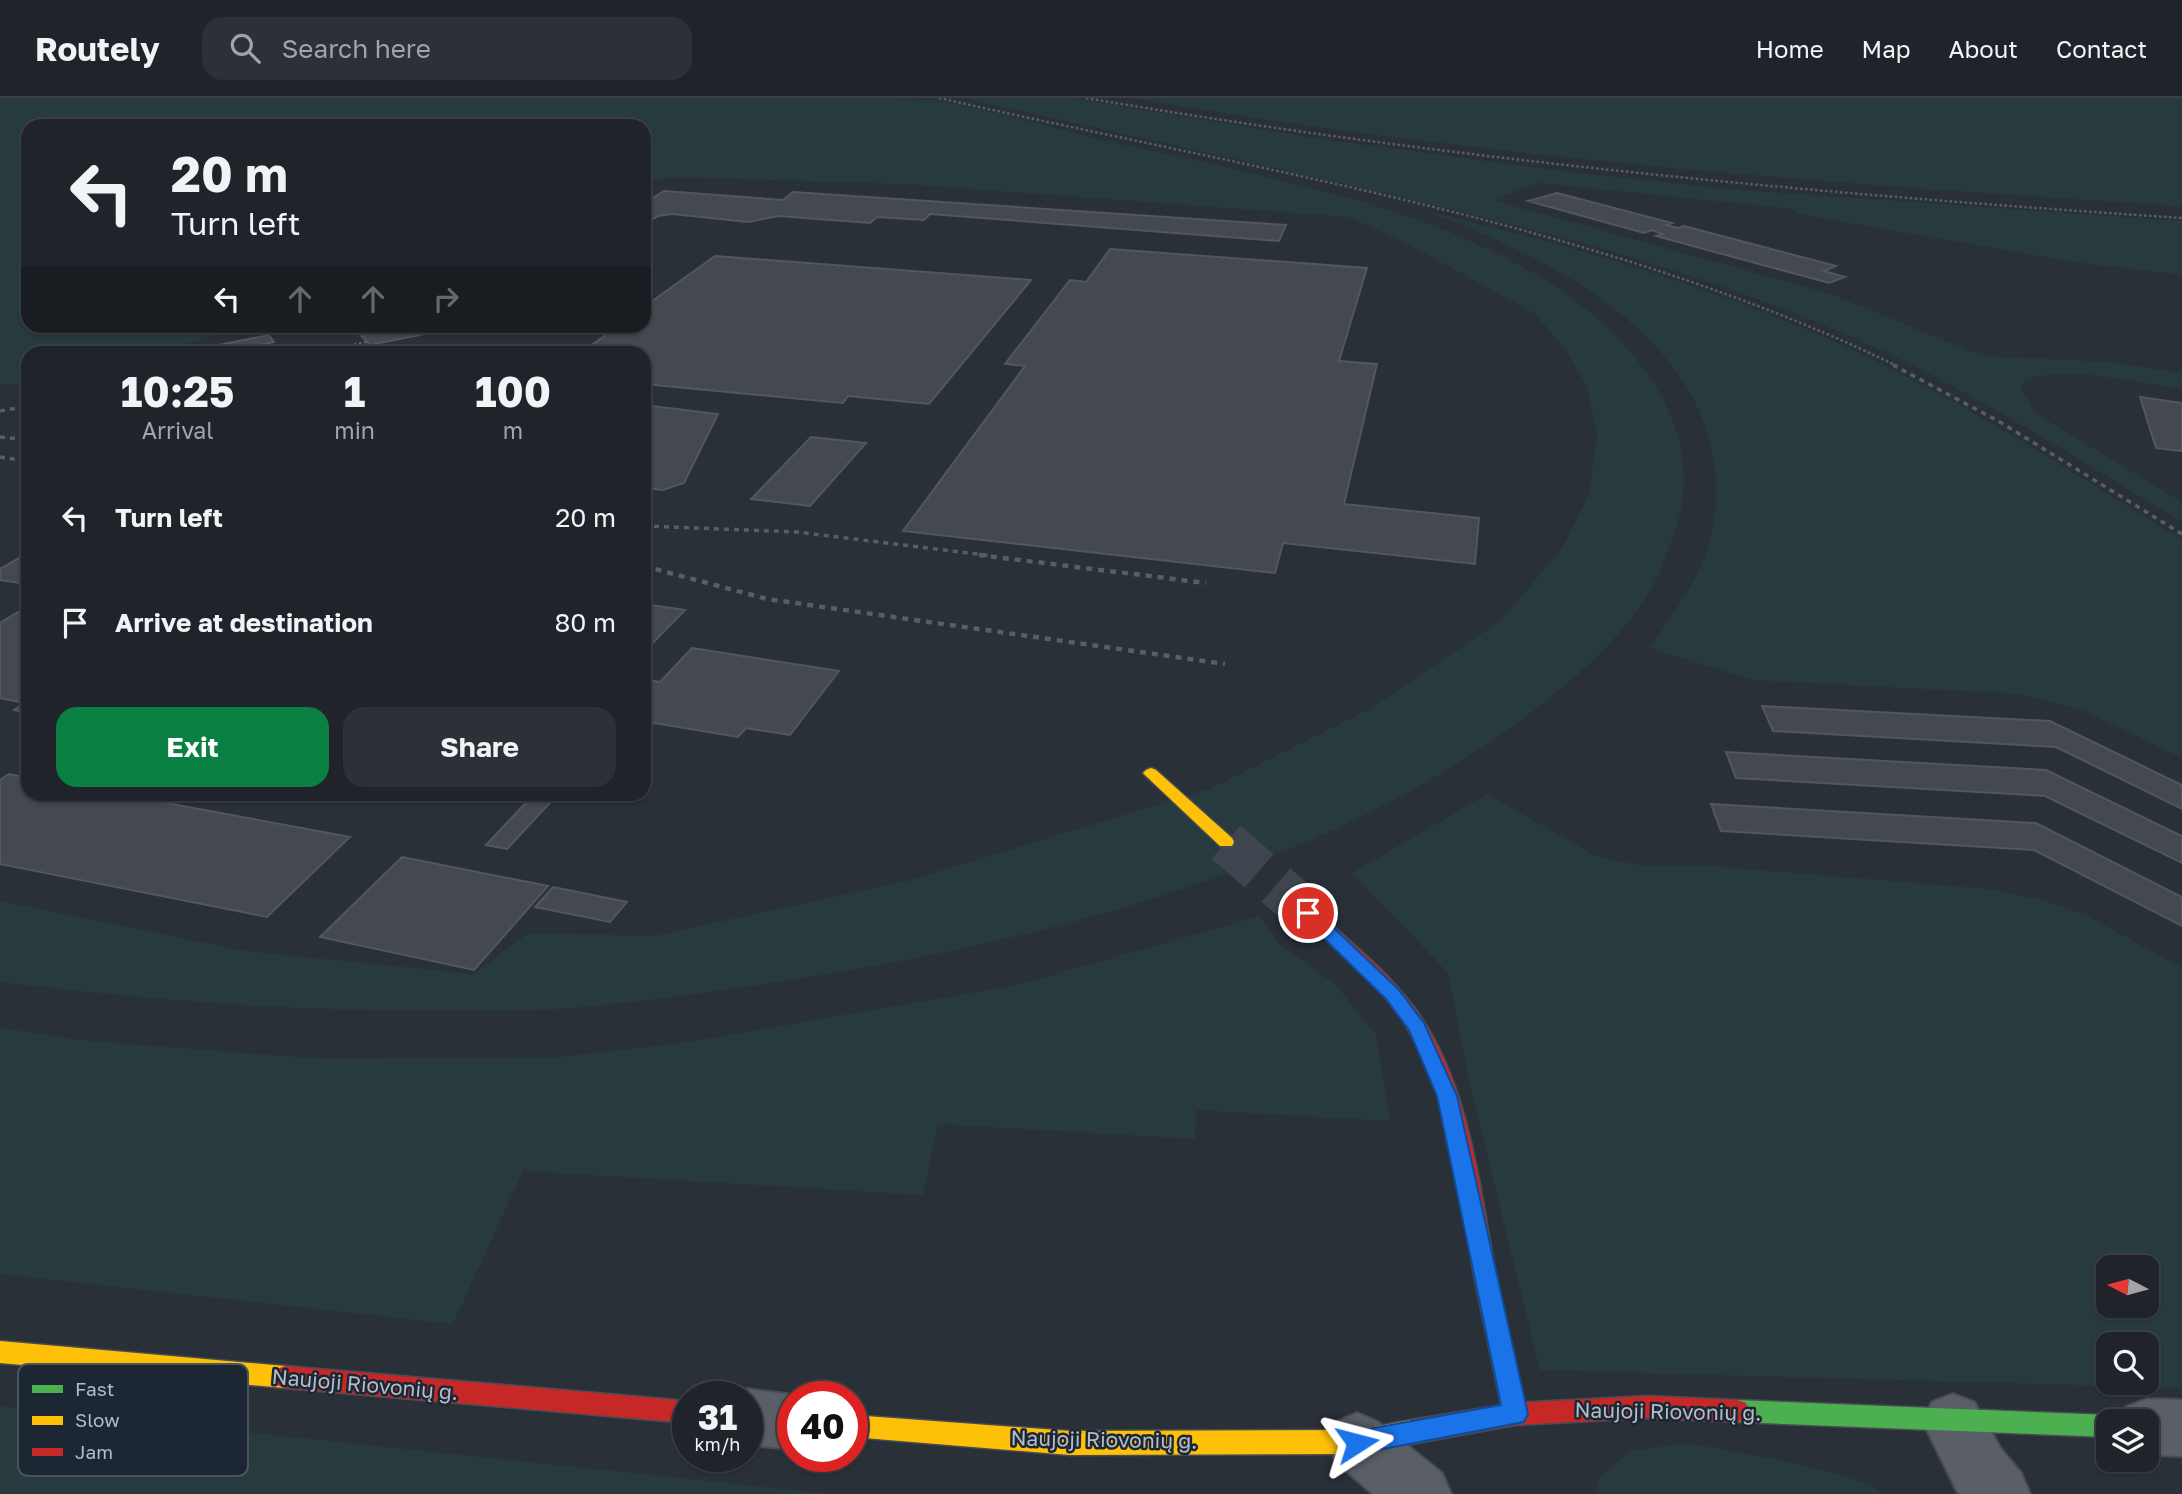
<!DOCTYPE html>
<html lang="en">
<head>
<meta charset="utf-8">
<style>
  :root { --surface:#20242a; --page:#2d3036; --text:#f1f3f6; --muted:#a2a4a8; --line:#3d4147; --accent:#0b8043 }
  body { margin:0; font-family:"Golos Text",sans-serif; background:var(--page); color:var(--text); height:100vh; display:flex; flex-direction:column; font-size:26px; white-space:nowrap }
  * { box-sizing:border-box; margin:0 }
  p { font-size:23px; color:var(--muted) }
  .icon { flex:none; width:38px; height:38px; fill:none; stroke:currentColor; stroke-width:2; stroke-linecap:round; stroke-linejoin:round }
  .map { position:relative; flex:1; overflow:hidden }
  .drawer { position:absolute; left:21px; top:248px; width:630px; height:455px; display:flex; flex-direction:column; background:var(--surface); border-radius:21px; box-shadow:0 2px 5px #0004,0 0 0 2px var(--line) }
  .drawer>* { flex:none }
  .hud { position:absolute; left:21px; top:21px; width:630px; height:214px; border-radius:21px; box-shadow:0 2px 5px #0004,0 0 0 2px var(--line); background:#20242a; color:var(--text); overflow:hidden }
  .needle { width:46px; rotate:276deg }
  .fabs { position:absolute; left:2096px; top:1157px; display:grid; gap:14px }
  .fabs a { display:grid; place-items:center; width:63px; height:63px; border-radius:14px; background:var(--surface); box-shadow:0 2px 5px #0004,0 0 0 2px var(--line); font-size:35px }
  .speed { position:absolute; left:672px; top:1283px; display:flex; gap:14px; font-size:35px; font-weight:700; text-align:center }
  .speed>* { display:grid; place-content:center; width:91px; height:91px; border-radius:50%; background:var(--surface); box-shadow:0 2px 5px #0004,0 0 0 2px var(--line); line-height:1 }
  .speed small { font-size:18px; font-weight:400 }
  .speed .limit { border:10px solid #d22; background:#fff; color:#111 }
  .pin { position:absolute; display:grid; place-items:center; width:60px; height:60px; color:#fff; margin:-30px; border:4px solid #fff; border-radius:50%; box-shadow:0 2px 7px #0007 }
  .me { position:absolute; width:77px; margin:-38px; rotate:81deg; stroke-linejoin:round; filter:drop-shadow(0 0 5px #0008) }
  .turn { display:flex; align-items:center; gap:24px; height:147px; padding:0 35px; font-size:32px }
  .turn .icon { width:91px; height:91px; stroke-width:2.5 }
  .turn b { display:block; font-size:49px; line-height:60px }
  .lanes { display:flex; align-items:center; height:66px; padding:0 35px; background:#0003; justify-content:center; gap:35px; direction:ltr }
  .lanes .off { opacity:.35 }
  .eta { display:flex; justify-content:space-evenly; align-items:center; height:119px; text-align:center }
  .eta b { font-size:42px; font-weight:700; line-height:49px }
  .cta { display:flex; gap:14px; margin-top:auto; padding:14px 35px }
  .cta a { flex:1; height:80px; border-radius:21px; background:var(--accent); color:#fff; font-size:28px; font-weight:700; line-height:80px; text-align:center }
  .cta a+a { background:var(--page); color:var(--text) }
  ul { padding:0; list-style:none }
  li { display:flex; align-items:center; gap:21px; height:105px; padding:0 35px }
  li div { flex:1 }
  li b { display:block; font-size:26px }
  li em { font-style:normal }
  header { display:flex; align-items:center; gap:42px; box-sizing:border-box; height:98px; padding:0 35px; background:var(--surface); border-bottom:2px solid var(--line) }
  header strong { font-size:33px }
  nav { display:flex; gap:38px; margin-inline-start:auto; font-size:24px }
  .search { width:490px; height:63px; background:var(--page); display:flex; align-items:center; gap:18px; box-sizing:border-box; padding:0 24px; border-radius:21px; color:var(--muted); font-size:26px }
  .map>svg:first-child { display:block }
  .green { fill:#273a3e; fill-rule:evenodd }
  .building { fill:#444950; stroke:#52575f; stroke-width:2 }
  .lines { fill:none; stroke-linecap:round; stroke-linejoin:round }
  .secondary-tunnel { stroke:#3f454e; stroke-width:44; stroke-dasharray:44 22; stroke-linecap:butt }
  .street-casing { stroke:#484c53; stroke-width:4 }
  .fast-casing { stroke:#484c53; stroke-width:3 }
  .slow-casing { stroke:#484c53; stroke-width:3 }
  .jam-casing { stroke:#484c53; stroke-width:3 }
  .street { fill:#5a5e66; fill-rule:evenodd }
  .fast { fill:#4caf50; fill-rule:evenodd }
  .slow { fill:#ffc107; fill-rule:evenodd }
  .jam { fill:#c62828; fill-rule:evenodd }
  .rail-far2 { stroke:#595d64; stroke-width:2.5; stroke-dasharray:2.5 2.5; stroke-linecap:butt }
  .rail-far1 { stroke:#595d64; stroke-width:3.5; stroke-dasharray:5 5; stroke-linecap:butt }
  .rail { stroke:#595d64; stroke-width:4.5; stroke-dasharray:6 6; stroke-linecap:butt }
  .route { fill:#1a73e8; stroke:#114b97; stroke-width:2 }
  .labels { text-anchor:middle; stroke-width:5; stroke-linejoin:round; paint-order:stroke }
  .near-street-label { font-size:21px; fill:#b4bcc9; stroke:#1d2633 }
  .key { fill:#1d2633; stroke:#4a5360; stroke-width:2 }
  .key-label { font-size:19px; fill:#b4bcc9 }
</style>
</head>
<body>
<header>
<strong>Routely</strong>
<div class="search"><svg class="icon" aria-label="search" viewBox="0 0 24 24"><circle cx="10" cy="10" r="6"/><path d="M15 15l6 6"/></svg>Search here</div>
<nav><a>Home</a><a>Map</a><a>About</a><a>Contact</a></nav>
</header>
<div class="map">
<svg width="2182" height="1396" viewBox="0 0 2182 1396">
  <rect width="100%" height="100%" fill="#2a3038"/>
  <path class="green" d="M0,0C211,0 422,0 633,0C695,0 757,0 819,0C856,0 895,0 931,2C986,11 1041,26 1094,40C1130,49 1167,55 1203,64C1312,89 1422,114 1521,168C1614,218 1715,318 1675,433C1667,455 1658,481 1645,501C1619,541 1579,577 1541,607C1339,767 1048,842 797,881C718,893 638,905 557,911C520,913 483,912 446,912C292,914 152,902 0,884V803L245,853L474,876L528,835L654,838L907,783L1209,691L1371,610L1499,524L1561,452L1589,397L1597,335L1587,289L1564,249L1534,215L1406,145L1349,119L904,86L671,79L644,86V28H28V228H238L162,255L28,256V286L0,287Z
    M963,0H1071L1321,41L1562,73L1726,91L2182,123V177L2074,164L1798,116L1794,111L1539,85L1492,102L1831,196L1982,258L2110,264L2182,275V291C2132,284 2075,268 2026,281L2020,289L2035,315L2182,404V424C2078,361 1975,294 1863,244C1700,171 1526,128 1352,88C1223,58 1093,29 963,0Z
    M1133,0H2182V108C1831,86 1480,60 1133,0Z
    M1422,112C1558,144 1693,182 1822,238C1949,293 2065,370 2182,442V660L2087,614L2021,596L1752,582L1650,550C1672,516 1702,479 1711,438C1750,260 1561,161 1422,112Z
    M1487,696L1598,759L1643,768L1700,767L1989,791L2043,802L2090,819L2182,870V1290L1540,1272L1471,992L1448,875L1352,775ZM2109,1169H2147V1208H2109ZM2109,1246H2147V1284H2109Z
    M1260,818L1279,846L1335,886L1376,937L1390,1023L1196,1012L1195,1041L938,1026L923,1097L523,1073L453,1226L0,1176V930L88,943L323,961L550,960L682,945L1017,887Z
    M0,1308L830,1396H0Z
    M1688,1345C1735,1355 1849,1370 1884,1396H1596L1598,1381L1630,1353Z"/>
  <path class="building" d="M664,93L783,102L793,94L1286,127L1279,143L930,116L924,122L877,119L870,125L778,118L748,124L672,116L658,118L644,127V106Z
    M1557,95L1672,125L1666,127L1678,130L1684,128L1836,168L1824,173L1845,179L1829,185L1656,138L1663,136L1651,132L1644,135L1528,103Z
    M1110,151L1367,170L1339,263L1377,266L1344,406L1479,420L1475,466L1283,445L1275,475L903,433L1025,268L1005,266L1070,182L1086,184Z
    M715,158L1031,182L929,306L848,298L843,305L644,286V256H579L618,228H644V209Z
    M352,228H448L451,231L370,247Z
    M269,237L274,244L219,255L214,248Z
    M2140,299L2182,305V353L2156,350Z
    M644,307L718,316L684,385L663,392L644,390Z
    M811,339L866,345L810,408L751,401Z
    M28,455V486L0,482V471Z
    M644,506L685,512L645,553H644Z
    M28,508V615L14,612L25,605L0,600V525Z
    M692,550L839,573L790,637L746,630L738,639L654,625L644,636V581L660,584Z
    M1762,608L2050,623L2182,687V711L2056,649L1773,633Z
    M1726,654L2046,672L2182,738V765L2045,698L1736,680Z
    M9,676L28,680V696H118L350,739L267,819L0,766V682Z
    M534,696H558L507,751L486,747Z
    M1711,706L2036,725L2182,799V828L2034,752L1721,733Z
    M402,759L548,788L474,872L320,839Z
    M553,789L627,804L610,824L535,809Z"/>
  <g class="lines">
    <path class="secondary-tunnel" d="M1226,744L1308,815"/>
    <defs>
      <path id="street" d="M747,1291L802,1298H793V1351L747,1347V1298H728Z
        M1953,1296L1974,1304L2001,1351L2021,1375L2030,1396H1960L1957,1393L1923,1324L1932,1304Z
        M2147,1301L2182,1302V1358L2147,1357V1323H2120L2126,1309Z
        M1357,1315L1378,1324L1442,1375L1451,1396H1373L1336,1364L1327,1344L1336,1324Z"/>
      <path id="fast" d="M1486,1172L1494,1175L1497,1182L1527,1316L1524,1324L1515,1327L1506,1324L1503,1316L1475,1182L1478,1175Z
        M1737,1302L2109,1317L2119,1323H2109V1339L1737,1324L1728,1321L1725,1313L1728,1305Z"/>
      <path id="slow" d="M1151,670L1156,672L1232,740L1234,744L1232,748H1220L1146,678L1143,675L1146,672Z
        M0,1243L285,1268L293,1271L297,1279L293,1287L285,1290L0,1265Z
        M852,1317L1070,1333L1357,1332L1411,1322L1420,1326L1423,1334L1420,1342L1357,1356L1070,1357L852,1339Z"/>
      <path id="jam" d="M1308,809L1314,811C1348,842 1385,871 1413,908C1471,985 1479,1091 1497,1182L1494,1189L1486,1192L1478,1189L1475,1182C1459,1096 1452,996 1402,922C1376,882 1336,852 1302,819L1299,815L1302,811Z
        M285,1268L688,1303V1325L285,1290L277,1287L273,1279L277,1271Z
        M1647,1298L1737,1302L1746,1305L1749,1313L1746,1321L1737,1324L1647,1320L1515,1327L1411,1346L1402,1342L1399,1334L1402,1326L1411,1322L1515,1305Z"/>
    </defs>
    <use href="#street" class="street-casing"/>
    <use href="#fast" class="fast-casing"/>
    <use href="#slow" class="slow-casing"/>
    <use href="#jam" class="jam-casing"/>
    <use href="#street" class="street"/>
    <use href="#fast" class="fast"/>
    <use href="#slow" class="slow"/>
    <use href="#jam" class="jam"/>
    <path class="rail-far2" d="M939,0C1259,73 1600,124 1897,268
      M1086,0C1449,62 1814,96 2182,120
      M305,256L366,244"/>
    <path class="rail-far1" d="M1893,267L2000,324L2182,436
      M0,313L28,308
      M0,339L28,342
      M0,359L28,363
      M644,428L797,434L993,458"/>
    <path class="rail" d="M979,457L1206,485
      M644,468L767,501L1225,566"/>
  </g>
  <path class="route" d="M1308,809L1314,811L1399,892L1424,925L1457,998L1528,1316L1524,1324L1357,1356L1349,1353L1345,1345L1349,1336L1357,1333L1501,1307L1437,998L1409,932L1386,901L1302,819L1299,815Z"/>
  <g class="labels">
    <g class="near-street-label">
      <text transform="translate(365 1287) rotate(5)" y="7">Naujoji Riovonių g.</text>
      <text transform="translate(1668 1314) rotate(1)" y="7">Naujoji Riovonių g.</text>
      <text transform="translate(1104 1342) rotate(1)" y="7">Naujoji Riovonių g.</text>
    </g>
  </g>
  <rect x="18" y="1266" width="230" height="112" rx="10" class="key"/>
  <rect x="32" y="1287" width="31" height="8" fill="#4caf50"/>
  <rect x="32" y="1318" width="31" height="9" fill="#ffc107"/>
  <rect x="32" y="1350" width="31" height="8" fill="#c62828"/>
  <g class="key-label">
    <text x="75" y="1298">Fast</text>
    <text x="75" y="1329">Slow</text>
    <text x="75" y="1361">Jam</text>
  </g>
</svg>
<div class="fabs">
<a><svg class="needle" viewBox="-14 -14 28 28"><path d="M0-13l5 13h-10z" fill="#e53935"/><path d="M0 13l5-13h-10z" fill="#a2a4a8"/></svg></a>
<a><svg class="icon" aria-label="search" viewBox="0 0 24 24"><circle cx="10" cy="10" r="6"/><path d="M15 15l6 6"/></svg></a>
<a><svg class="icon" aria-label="layers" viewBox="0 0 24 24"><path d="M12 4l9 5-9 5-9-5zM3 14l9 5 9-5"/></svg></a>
</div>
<div class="speed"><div>31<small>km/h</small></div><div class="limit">40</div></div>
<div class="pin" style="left:1308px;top:815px;background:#d93025"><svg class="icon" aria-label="arrive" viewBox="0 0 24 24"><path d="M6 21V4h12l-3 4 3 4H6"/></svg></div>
<svg class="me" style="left:1357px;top:1345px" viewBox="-20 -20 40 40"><path d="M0-17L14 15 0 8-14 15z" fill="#1a73e8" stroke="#fff" stroke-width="4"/></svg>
<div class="hud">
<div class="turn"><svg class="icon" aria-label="left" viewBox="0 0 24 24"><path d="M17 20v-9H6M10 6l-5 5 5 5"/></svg><div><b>20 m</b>Turn left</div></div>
<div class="lanes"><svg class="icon" aria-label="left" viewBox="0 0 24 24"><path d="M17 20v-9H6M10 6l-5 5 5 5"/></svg><svg class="icon off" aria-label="ahead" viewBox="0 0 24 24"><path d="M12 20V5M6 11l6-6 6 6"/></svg><svg class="icon off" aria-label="ahead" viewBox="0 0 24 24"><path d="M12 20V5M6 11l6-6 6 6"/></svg><svg class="icon off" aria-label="right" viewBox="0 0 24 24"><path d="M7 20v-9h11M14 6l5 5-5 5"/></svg></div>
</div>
<section class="drawer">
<div class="eta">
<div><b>10:25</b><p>Arrival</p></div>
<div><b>1</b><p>min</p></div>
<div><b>100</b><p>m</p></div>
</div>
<ul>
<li><svg class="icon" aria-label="left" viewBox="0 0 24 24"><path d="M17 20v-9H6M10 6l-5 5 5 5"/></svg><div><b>Turn left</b></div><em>20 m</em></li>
<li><svg class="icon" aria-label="arrive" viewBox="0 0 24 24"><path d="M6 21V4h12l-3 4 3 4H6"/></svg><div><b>Arrive at destination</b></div><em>80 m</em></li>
</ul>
<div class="cta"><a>Exit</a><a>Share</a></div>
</section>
</div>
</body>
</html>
